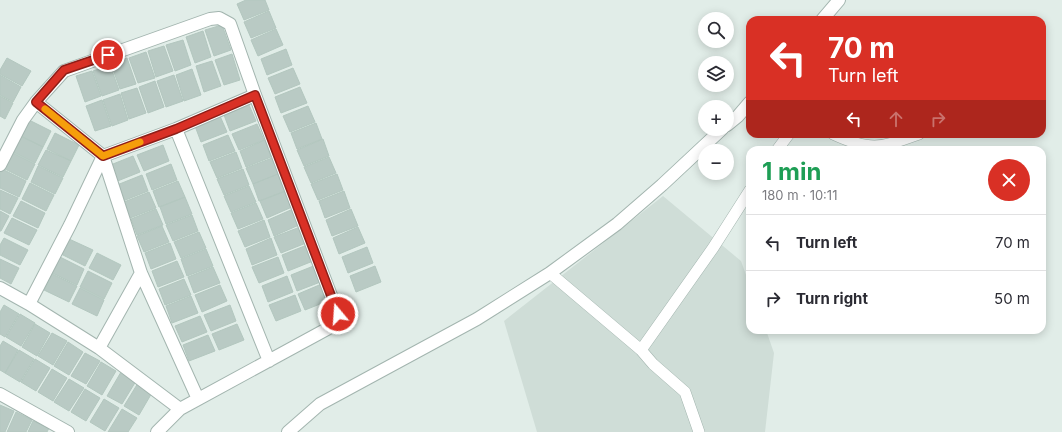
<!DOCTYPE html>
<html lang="en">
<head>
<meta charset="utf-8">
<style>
  :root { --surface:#fff; --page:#f7f7f7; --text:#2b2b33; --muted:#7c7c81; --line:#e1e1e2 }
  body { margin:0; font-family:Inter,sans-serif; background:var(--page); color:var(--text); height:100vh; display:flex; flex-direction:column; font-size:15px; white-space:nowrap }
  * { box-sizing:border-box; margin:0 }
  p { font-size:13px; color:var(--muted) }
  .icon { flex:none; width:22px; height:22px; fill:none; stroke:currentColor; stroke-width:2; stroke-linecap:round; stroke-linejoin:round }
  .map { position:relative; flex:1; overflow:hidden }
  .details { position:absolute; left:746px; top:146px; width:300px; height:188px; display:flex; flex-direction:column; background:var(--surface); border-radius:12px; box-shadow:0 2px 10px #0003 }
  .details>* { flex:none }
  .hud { position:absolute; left:746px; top:16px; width:300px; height:122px; border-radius:12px; box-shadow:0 2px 10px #0003; background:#d93025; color:#fff; overflow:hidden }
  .tools { position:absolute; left:698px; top:12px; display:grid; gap:8px }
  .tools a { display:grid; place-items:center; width:36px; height:36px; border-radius:50%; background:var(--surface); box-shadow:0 2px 10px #0003; font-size:20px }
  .pin { position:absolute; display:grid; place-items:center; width:34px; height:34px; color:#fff; margin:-17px; border:2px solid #fff; border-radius:50%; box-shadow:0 1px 4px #0007 }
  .me { position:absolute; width:44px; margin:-22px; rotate:342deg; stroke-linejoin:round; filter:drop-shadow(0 0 3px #0008) }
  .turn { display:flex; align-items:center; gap:14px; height:84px; padding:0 16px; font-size:18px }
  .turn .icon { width:52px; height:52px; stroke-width:2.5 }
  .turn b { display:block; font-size:28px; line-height:34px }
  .lanes { display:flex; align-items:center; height:38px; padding:0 16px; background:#0003; justify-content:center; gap:20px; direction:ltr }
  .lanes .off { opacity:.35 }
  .round { display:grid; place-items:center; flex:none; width:42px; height:42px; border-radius:21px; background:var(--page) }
  .summary { display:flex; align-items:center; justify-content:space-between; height:68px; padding:0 16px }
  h1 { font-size:24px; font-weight:700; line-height:30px; color:#1e9e55 }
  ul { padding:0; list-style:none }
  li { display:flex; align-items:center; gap:12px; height:56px; padding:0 16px; border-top:1px solid var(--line) }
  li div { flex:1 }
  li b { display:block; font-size:15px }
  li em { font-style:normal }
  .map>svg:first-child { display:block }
  .built { fill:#cfddd7 }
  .building { fill:#b9cac4; stroke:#b3c7bf }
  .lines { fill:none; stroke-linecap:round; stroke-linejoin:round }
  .service-casing { stroke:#a3b5af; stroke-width:12 }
  .minor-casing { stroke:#a3b5af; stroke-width:14 }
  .service { stroke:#fff; stroke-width:11 }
  .minor { stroke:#fff; stroke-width:12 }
  .route-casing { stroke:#8d1f18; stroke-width:10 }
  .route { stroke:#d93025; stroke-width:7 }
  .slow { stroke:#f59e0b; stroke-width:7 }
</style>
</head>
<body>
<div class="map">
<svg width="1062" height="432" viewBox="0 0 1062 432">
  <rect width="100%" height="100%" fill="#e1ede8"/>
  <path class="built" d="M663,196L741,261L750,286V330H766L774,353L765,432H537L504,321Z"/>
  <path class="building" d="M246,0H265L269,10L244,20L237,4Z
    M269,11L276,28L251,38L244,22Z
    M222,25L231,50L214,56L205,30Z
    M276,29L283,45L258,56L251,40Z
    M203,31L211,57L195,63L186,37Z
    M183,40L191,65L175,71L166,45Z
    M164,46L173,71L156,77L148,51Z
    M286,49L292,65L267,75L261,59Z
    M146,52L155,78L138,83L129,58Z
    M232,54L240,80L224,85L215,60Z
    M7,58L31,71L22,86L0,74V70Z
    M127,58L136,84L120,89L111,64Z
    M212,61L221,86L204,92L196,66Z
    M110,65L119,90L102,96L93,71Z
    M293,68L300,84L275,94L268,78Z
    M192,69L201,95L184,101L176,75Z
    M92,71L101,96L85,102L76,76Z
    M0,75L21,87L13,102L0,95Z
    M174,75L183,101L166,107L157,81Z
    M155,81L164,107L148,113L139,87Z
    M300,87L307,103L281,113L275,97Z
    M137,88L146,113L129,119L121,93Z
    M120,94L128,120L112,126L103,100Z
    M0,96L13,103L5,119L0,116Z
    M102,100L111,126L95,131L86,106Z
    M249,105L256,121L230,131L224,115Z
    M308,106L315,122L290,132L283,116Z
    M220,116L227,132L201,142L195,126Z
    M27,119L51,131L43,147L19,135Z
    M316,123L322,139L297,149L291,133Z
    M257,124L264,140L239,150L232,134Z
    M55,133L79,145L71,161L47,149Z
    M18,135L43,147L35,163L11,151Z
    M228,135L235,151L209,161L203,145Z
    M323,139L329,156L304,166L297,150Z
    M265,140L271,157L246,167L240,151Z
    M163,145L169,161L144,171L137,155Z
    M46,150L71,161L63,177L38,165Z
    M11,152L35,164L27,180L3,168Z
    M236,152L242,168L217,178L210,162Z
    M133,156L140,172L115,182L108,166Z
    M329,157L336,173L311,183L304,167Z
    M272,158L278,174L253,184L246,168Z
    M171,164L177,180L152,190L146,174Z
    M38,166L63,178L55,194L31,182Z
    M2,169L26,181L19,197L0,188V174Z
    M243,169L249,185L224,195L217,179Z
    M278,174L285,191L259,201L253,184Z
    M337,174L343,190L318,200L311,184Z
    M142,175L148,191L123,201L117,185Z
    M178,181L185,197L159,207L153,191Z
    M30,183L54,195L46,211L22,199Z
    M249,186L256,202L231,212L224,196Z
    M0,190L18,198L10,214L0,209Z
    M286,191L292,207L267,218L260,201Z
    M344,191L350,208L325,218L319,201Z
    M149,192L156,208L130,218L124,202Z
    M185,197L192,214L166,224L160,207Z
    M21,201L45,213L38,228L13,216Z
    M256,203L263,219L238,229L231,213Z
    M156,209L163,225L137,235L131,219Z
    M293,209L299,225L274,236L268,220Z
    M351,209L358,226L332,236L326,220Z
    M0,211L9,216L1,231H0Z
    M192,215L198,231L173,241L166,225Z
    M12,218L37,230L29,245L4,233Z
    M264,220L270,237L245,247L238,231Z
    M162,226L169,242L144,252L137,236Z
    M300,227L306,243L281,253L274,237Z
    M358,227L365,243L339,254L333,238Z
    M199,232L206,248L181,258L174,242Z
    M4,238L28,250L20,265L0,255V245Z
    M271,238L277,255L252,265L246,249Z
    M69,239L93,250L85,266L61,254Z
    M170,243L176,259L151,269L145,253Z
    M307,245L313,261L288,271L282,255Z
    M367,247L373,263L348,273L342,257Z
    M206,249L213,266L187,276L181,259Z
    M97,253L121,265L113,280L89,268Z
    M60,257L84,269L77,285L52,273Z
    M278,257L284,273L259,283L252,267Z
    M0,259L19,268L11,284L0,278Z
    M177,261L184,277L158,287L152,271Z
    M316,265L323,281L297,291L291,275Z
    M375,266L381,282L356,292L350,276Z
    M213,267L220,283L194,293L188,277Z
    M88,271L112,283L104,299L80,287Z
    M52,274L77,286L69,302L44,290Z
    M287,276L293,292L268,302L262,286Z
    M184,279L191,295L165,305L159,289Z
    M324,283L330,300L305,310L298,294Z
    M220,285L227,301L202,312L195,295Z
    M80,288L104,300L97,316L72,304Z
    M295,295L301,311L276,321L269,305Z
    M191,296L198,313L172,323L166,306Z
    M4,305L19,314L5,337L0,334V312Z
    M230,305L236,321L211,331L204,315Z
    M20,314L35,323L21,346L6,337Z
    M200,316L207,332L182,342L175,326Z
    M35,324L50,333L37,356L22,347Z
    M237,324L244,340L219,350L212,334Z
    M52,333L67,341L53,365L38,356Z
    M208,335L215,351L189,361L183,345Z
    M3,341L18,350L5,373L0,370V346Z
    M68,342L83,352L69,375L54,366Z
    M19,350L34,359L20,382L5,373Z
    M85,353L100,361L86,384L71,376Z
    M35,359L50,368L36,391L21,382Z
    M101,362L116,371L102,395L87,386Z
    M52,369L67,378L53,401L38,392Z
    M121,372L136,381L122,404L107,396Z
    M69,379L84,388L69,411L54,402Z
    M138,383L153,391L139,415L124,406Z
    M85,389L100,398L86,421L71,412Z
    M104,399L119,408L105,431L90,422Z
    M0,405L14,411L5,432H0Z
    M122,409L137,418L128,432H108Z
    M16,412L32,420L26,432H7Z
    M33,421L49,428L47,432H28Z"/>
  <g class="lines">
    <defs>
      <path id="service" d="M833,134C872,152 880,148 919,134
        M777,150L789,134
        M550,273L641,350L653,364L685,392L699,432
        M641,350L713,248L750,190"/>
      <path id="minor" d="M822,20L839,0
        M36,102L103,156L176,129L255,95
        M727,125L738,116L750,102
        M176,129L269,361
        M0,165L23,120L36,102L64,71L210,19L219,18L230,24L255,95L338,314L334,324L327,329L180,409L157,432
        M0,288L29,304L99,348L180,409
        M29,304L70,225L103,156L141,273L198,399
        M99,348L141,273
        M0,394L68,432
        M288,432L320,404L477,319L550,273L617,224L662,185L722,129"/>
    </defs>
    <use href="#service" class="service-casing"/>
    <use href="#minor" class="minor-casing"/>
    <use href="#service" class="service"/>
    <use href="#minor" class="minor"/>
  </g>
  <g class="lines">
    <defs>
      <path id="route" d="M108,55L64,70L36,102L103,156L176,129L255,95L338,314"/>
    </defs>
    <use href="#route" class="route-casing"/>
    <use href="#route" class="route"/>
    <path class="slow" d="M45,109L103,156L140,142"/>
  </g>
</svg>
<div class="tools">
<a><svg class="icon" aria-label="search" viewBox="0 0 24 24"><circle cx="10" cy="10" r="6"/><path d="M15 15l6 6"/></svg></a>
<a><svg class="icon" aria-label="layers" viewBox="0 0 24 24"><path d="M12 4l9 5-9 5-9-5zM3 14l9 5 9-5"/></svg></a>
<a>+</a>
<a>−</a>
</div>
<div class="pin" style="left:108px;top:55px;background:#d93025"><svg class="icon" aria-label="arrive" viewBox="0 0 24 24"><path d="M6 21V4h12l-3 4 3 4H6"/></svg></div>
<svg class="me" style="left:338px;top:314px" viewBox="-20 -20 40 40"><circle r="17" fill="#d93025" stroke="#fff" stroke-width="3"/><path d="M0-11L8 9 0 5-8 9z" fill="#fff"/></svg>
<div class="hud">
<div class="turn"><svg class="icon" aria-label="left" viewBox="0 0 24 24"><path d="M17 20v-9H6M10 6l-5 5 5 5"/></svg><div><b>70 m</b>Turn left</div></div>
<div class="lanes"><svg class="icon" aria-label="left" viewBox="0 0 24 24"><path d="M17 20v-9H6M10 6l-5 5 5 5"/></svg><svg class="icon off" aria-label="ahead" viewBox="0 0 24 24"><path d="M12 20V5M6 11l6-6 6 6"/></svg><svg class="icon off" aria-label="right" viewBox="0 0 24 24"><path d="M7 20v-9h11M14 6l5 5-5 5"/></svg></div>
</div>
<section class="details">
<div class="summary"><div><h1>1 min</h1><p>180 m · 10:11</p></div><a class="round" style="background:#d93025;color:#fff"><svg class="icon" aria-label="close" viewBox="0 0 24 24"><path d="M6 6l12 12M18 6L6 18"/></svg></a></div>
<ul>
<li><svg class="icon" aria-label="left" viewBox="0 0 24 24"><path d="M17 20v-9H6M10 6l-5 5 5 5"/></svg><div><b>Turn left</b></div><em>70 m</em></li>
<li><svg class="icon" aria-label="right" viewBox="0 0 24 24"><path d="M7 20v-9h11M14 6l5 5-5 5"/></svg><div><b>Turn right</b></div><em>50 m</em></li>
</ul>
</section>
</div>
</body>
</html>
